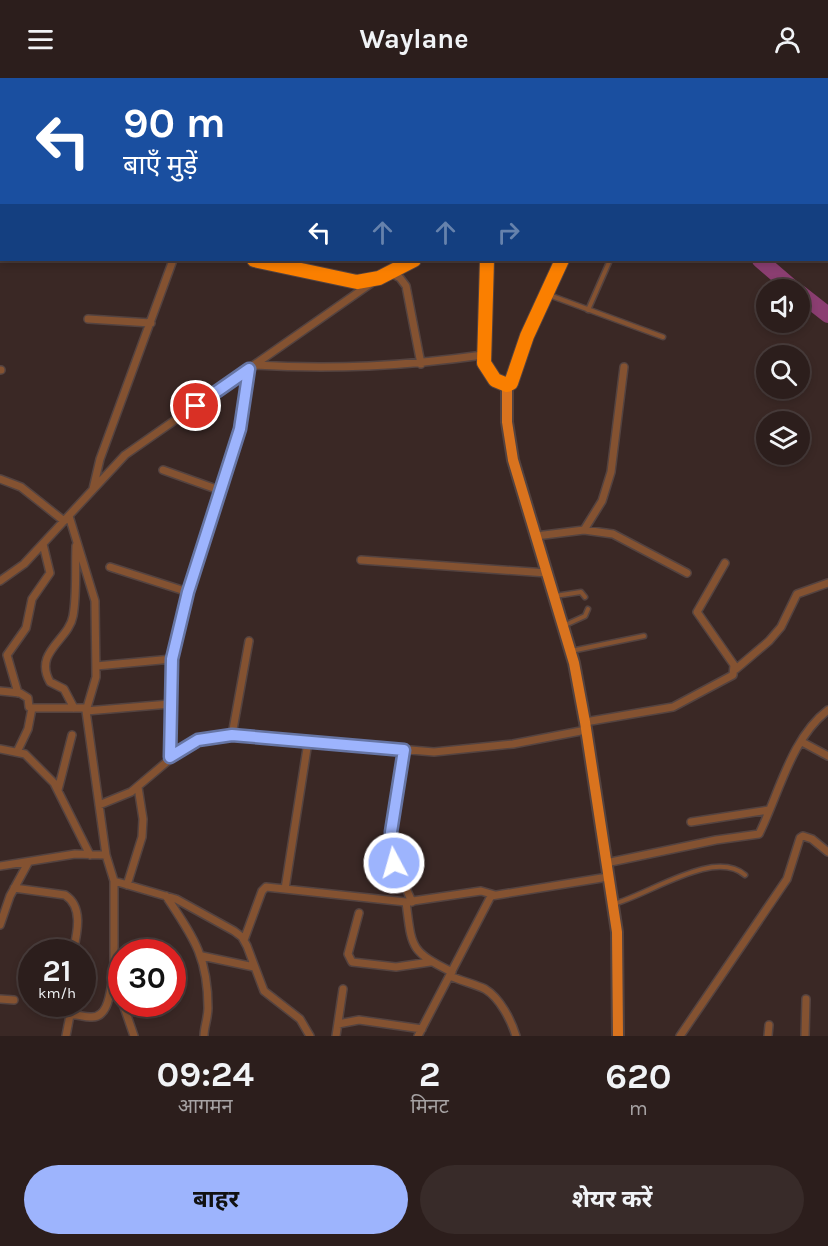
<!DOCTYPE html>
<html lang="hi">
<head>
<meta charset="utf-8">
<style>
  :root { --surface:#2c1e1c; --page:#382b29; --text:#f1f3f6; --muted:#a6a2a3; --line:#483c3b; --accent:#9db4fd }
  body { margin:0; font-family:Karla,"Noto Sans Devanagari",sans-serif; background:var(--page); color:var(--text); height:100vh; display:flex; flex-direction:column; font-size:22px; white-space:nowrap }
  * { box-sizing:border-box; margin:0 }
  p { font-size:20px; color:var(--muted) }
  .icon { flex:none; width:33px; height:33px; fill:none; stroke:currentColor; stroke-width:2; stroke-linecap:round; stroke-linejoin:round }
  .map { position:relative; height:958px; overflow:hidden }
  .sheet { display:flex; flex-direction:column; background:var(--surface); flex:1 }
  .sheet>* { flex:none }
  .guide { position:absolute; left:0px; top:0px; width:828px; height:183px; box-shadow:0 3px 9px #0003,0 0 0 2px var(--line); background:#1a4fa0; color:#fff; overflow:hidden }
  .buttons { position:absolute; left:756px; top:201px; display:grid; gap:12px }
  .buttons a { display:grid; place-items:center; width:54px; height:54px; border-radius:50%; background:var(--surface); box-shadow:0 3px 9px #0003,0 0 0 2px var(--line); font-size:30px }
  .speed { position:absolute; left:18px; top:861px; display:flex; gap:12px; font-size:30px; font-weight:700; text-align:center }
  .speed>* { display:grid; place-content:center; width:78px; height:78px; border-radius:50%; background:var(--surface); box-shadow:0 3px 9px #0003,0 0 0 2px var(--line); line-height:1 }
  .speed small { font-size:15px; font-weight:400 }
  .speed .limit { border:9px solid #d22; background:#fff; color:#111 }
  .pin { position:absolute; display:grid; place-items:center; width:51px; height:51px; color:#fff; margin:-26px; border:3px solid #fff; border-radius:50%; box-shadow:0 2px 6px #0007 }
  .me { position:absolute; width:66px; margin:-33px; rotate:354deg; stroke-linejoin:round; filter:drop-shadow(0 0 4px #0008) }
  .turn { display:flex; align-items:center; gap:21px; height:126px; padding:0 24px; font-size:27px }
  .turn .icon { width:78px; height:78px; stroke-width:2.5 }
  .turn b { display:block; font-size:42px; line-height:51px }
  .lanes { display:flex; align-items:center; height:57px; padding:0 24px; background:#0003; justify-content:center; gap:30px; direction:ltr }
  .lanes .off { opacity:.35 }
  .eta { display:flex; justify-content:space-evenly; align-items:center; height:102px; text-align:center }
  .eta b { font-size:36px; font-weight:700; line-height:42px }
  .cta { display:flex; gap:12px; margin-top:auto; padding:12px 24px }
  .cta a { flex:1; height:69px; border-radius:36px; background:var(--accent); color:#111; font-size:24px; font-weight:700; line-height:69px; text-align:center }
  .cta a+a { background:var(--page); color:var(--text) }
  header { display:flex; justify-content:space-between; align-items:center; height:78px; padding:0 24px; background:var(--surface); font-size:27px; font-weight:700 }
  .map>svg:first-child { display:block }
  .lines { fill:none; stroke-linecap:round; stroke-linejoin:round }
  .river { stroke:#8b3e71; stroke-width:16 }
  .lane-casing { stroke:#544340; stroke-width:7 }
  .street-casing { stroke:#544340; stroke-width:10 }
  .primary-casing { stroke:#544340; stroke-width:14 }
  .highway-casing { stroke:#544340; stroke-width:16 }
  .lane { stroke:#845231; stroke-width:4 }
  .street { stroke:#845231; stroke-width:7 }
  .primary { stroke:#d9731e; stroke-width:10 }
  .highway { stroke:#fa7f00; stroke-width:14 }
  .route-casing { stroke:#6675a4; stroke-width:15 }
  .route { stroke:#9db4fd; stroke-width:10 }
</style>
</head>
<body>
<header><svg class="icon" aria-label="menu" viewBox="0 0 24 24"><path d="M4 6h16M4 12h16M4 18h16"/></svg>Waylane<svg class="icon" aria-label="person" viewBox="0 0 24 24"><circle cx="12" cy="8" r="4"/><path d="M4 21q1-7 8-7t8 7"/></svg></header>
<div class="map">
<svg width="828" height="958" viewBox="0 0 828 958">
  <rect width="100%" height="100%" fill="#3a2825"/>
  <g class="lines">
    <path class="river" d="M375,0L377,2
      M760,182L795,212
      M800,215L828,237"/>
    <defs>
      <path id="lane" d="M628,0L630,2
        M549,217L663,259
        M588,232L610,182
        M555,518L581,514L585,519
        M563,548L585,538L588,531
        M571,573L644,558
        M613,826C649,817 714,770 745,797"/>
      <path id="street" d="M187,2V0
        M391,195L400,200L406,208L421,286
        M88,241L151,245
        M254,287C334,292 404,288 483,277
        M0,292H1
        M163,392L219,412
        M0,401L21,409L64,443
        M93,411L100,381L173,182
        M69,438L95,523L96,599L86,633L106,777L114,803L176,821L234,853L242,859L247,868L264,913L300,941L310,958
        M584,452L602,423L611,394L624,289
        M536,458L584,452L613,456L687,495
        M361,482L547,495
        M110,489L188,514
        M0,503L24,486L125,377L373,204
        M96,588L172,581
        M736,591L769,563L781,549L797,516L828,505
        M0,613L20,615L28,620L29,629L32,630H87
        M18,615L7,577L26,550L32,521L50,495L43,466
        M74,630L64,611L50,604C33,574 69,562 73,538C77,516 75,491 76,468
        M86,633L170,626
        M585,644L673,629L733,597L734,587L697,534L725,485
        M232,657L249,563
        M802,664L828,678
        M0,671L25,676L54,705L90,777
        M404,672L391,754V776L412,824
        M17,674L28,651L32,630
        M170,679L172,581L188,514L240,351L249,290
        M58,712L72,657
        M99,727L131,714L188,666L198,662L232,657L434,674L513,666L586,652
        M691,744L769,732
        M606,785L716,762L759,756C779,716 791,660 828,632
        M0,788L75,776L106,777
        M114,803V897L122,922
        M127,807L142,759L143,741L138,709
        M14,810L65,817C84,829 77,856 73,874
        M285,811L308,664
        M166,818C193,859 208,878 208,930C208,940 204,949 204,958
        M406,824C412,869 409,873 452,894
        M359,835L348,876L352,884L396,889L430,884
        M0,847L10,818L28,785
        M244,862L262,813L266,809L406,824L481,813L495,817
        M202,878L254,889
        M450,898C461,903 475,906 485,911C500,920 511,942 516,958
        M0,921L14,922
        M123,926L134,958
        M338,946L359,942L422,951
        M66,958L70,937C77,936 83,939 90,939C109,941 110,913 113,899
        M336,958L343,911
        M418,958L491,818L608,799
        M680,958L787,801L800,760L803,758L812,761L828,774
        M768,958L769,947
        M805,958L806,921"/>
      <path id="primary" d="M507,307V344L513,382L574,585L585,644L617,854L618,958"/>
      <path id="highway" d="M646,2L647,0
        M0,126H2
        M254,182L357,204L379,200L414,182
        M487,182L484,285L495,302L507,307L511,305L527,258L562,182"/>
    </defs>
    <use href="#lane" class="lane-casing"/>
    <use href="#street" class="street-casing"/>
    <use href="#primary" class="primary-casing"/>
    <use href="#highway" class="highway-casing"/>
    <use href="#lane" class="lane"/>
    <use href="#street" class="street"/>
    <use href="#primary" class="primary"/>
    <use href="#highway" class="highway"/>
  </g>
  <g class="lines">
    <defs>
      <path id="route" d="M196,328L249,291L240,351L188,514L172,581L170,679L198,662L232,657L404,672L391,754L394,785"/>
    </defs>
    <use href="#route" class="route-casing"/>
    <use href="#route" class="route"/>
  </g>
</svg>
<div class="buttons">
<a><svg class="icon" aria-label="sound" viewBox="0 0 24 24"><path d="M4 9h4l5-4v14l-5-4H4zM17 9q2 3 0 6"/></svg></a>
<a><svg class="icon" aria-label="search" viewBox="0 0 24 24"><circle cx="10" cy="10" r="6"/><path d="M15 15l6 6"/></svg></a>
<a><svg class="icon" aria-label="layers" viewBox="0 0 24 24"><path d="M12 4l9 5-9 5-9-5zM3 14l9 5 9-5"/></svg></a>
</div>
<div class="speed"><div>21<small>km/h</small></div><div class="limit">30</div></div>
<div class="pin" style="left:196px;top:328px;background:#d93025"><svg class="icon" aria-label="arrive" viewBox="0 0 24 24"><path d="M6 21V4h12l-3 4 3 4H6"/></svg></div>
<svg class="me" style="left:394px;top:785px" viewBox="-20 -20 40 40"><circle r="17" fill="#9db4fd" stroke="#fff" stroke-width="3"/><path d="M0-11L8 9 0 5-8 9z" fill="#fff"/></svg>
<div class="guide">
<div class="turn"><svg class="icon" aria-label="left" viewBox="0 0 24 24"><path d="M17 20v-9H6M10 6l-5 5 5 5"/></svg><div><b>90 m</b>बाएँ मुड़ें</div></div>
<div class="lanes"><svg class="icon" aria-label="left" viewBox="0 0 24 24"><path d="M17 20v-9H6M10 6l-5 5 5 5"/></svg><svg class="icon off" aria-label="ahead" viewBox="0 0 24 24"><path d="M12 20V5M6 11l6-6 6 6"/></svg><svg class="icon off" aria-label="ahead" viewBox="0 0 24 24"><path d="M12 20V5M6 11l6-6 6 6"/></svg><svg class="icon off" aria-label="right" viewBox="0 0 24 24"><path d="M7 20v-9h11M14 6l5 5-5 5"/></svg></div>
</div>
</div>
<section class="sheet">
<div class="eta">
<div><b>09:24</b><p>आगमन</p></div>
<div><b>2</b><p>मिनट</p></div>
<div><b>620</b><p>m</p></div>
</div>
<div class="cta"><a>बाहर</a><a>शेयर करें</a></div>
</section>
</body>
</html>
